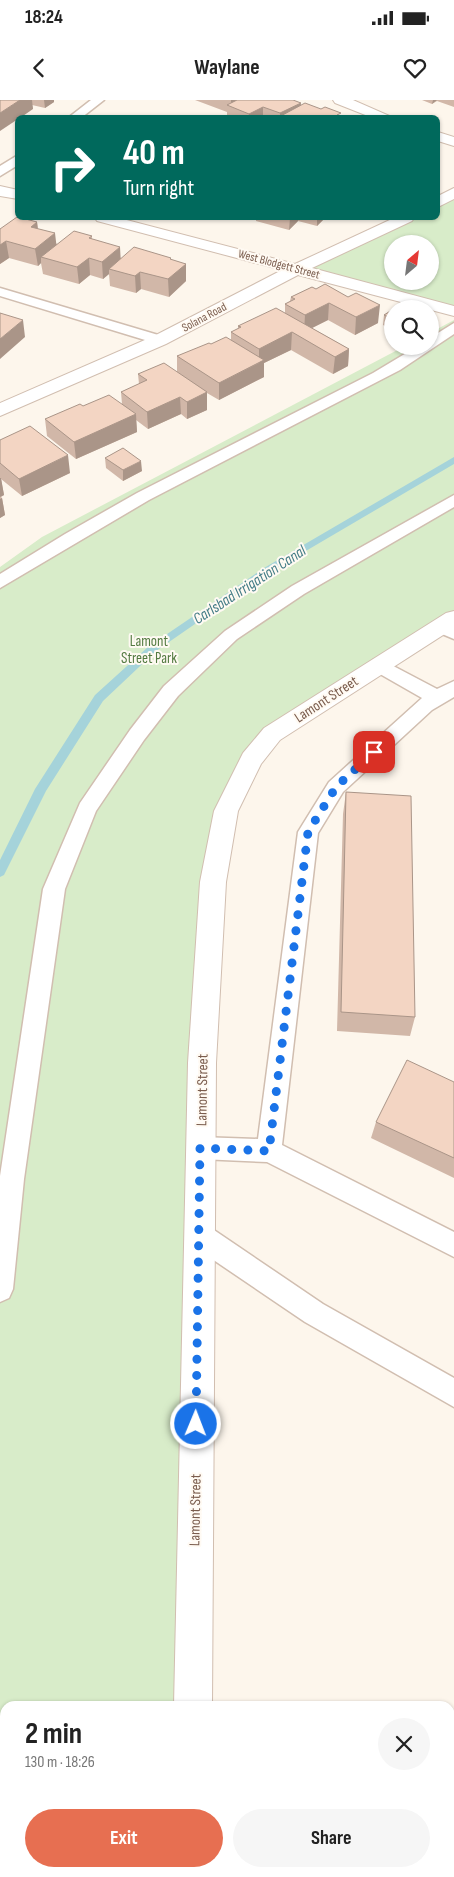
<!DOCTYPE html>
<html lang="en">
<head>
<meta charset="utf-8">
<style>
  :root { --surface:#fff; --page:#f6f6f6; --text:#222; --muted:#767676; --accent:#e76f51 }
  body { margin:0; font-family:"Sofia Sans Condensed",sans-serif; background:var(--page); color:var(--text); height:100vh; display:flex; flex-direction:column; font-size:19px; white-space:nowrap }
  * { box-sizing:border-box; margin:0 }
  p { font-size:16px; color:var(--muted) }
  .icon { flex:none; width:28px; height:28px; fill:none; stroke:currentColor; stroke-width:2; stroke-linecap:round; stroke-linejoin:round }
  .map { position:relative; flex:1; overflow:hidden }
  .panel { position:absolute; left:0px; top:1601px; width:455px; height:176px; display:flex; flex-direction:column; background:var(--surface); border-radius:15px 15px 0 0; box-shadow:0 1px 4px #0004 }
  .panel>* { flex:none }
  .banner { position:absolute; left:15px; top:15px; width:425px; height:105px; border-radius:8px; box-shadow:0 1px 4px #0004; background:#00695c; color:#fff; overflow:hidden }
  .needle { width:32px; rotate:28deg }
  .tools { position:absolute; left:384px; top:135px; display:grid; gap:10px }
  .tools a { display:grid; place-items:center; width:55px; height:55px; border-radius:50%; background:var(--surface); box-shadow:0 1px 4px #0004; font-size:25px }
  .pin { position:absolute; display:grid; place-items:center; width:42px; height:42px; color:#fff; margin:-21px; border-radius:10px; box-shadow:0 2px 8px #0006 }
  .me { position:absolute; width:55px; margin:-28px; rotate:1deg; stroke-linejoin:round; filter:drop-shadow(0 0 4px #0008) }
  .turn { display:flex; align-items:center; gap:18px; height:105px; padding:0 25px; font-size:22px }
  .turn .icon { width:65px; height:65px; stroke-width:2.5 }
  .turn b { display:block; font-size:35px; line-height:42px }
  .round { display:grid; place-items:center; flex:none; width:52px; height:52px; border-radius:26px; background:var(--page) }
  .summary { display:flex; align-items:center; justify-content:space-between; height:85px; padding:0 25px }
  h1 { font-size:30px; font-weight:700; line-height:38px }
  .action { display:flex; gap:10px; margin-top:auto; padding:10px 25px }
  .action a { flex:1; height:58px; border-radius:30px; background:var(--accent); color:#fff; font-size:20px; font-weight:700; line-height:58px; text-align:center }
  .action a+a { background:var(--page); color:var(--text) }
  .status { display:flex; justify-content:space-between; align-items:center; height:35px; padding:0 25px; background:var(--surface); direction:ltr }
  .status svg { height:14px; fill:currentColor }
  header { display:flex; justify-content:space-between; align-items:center; height:65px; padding:0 25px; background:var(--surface); font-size:22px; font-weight:700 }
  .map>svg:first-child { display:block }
  .green { fill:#d8ecc9; fill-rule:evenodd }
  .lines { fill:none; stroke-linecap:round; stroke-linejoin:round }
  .stream { fill:#a5d3da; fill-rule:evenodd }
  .service-casing { stroke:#d1beb0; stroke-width:3 }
  .minor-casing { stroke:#d1beb0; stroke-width:2 }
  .service { fill:#fff; fill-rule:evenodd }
  .minor { fill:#fff; fill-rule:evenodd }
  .wall { fill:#d1b7a8 }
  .shaded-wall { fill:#aa9588 }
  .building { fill:#f3d5c3; stroke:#aa9588 }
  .route { stroke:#1a73e8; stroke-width:9; stroke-dasharray:0 16.2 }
  .labels { text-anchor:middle; stroke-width:4; stroke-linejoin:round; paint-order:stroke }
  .far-street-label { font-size:12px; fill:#7a5c4d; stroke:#fffaf3 }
  .park-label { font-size:15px; fill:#537a41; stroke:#fffaf3 }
  .street-label { font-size:15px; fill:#7a5c4d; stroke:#fffaf3 }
  .water-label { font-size:16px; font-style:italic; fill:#437c86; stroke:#fffaf3 }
</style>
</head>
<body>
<div class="status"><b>18:24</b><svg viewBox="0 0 49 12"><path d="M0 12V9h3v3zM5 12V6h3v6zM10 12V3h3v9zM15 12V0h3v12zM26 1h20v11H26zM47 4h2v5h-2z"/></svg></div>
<header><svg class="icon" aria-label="back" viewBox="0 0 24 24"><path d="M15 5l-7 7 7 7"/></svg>Waylane<svg class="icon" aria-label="heart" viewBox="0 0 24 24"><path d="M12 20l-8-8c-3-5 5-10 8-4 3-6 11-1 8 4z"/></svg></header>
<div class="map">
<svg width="454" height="1777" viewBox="0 0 454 1777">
  <rect width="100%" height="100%" fill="#fdf6ec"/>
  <path class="green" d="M454,93V211L297,169L406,118H438V102ZM392,144H430V181H392Z
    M454,220V518L272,634L226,711L196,1343L193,1606H5V1772H191V1777H0V467L42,437L405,246H430V233Z"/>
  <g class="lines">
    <path class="stream" d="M454,357V364L270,472L156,551L103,601L46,691L4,775L0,777V760L35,689L95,595L148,547L264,468Z"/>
    <defs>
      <path id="service" d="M91,0H104L81,18H68Z
        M18,55V65L0,76V66Z
        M0,188L165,237L167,240L165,243H155L0,196Z
        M454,223V234L400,270L149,400L0,488V474L65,434L137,393L373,273L418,246H430V238Z
        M454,395V407L304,494L237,539L178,596L144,640L96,711L65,789L24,1079L13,1189L9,1198L0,1202V1076L43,789L80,703L130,630L164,586L225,531L292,486Z
        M441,521L454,526V539L435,531L432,527L435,523Z
        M380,559L437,589L454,581V597L432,610L343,692L318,733L282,1045L454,1132V1157L267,1062L200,1059L191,1056L188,1048L191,1040L200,1037L258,1039L298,732L329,682L422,598L373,570L371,565L373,560Z
        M199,1123L208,1126L323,1204L454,1278V1307L305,1222L190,1144L186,1135L190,1126Z"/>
      <path id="minor" d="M333,0H353L394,18H373L335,3Z
        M438,32L454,37V46L438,41Z
        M0,86L18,90V99L0,96Z
        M454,88V99L438,107V96Z
        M95,118H119L295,164L394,118H414L412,121L312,168L454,206V216L298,175L166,244L0,316V303L154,236L282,170L97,121Z
        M454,511V528L280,640L261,664L238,711L226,782L216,963L212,1606H174L188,963L200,782L214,711L243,653L264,628L446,513Z
        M170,1772H212V1777H170Z"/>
    </defs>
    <use href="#service" class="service-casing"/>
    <use href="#minor" class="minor-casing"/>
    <use href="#service" class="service"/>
    <use href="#minor" class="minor"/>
  </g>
  <path class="wall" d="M0,0H54V2L45,8L32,5L33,9Z
    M195,0H293L300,6L344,18H227V12Z
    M422,0H454V7L437,1L432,4Z
    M256,118H325L317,126L298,121L289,130L256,121Z
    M37,122L38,129L57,144L92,136V139L121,158L171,160L186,164V181L169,197L141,189L136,193L110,186L109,174L103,179L90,175L79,184L43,174L41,163L38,166L9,158L0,164V129Z
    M312,187L378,223L355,235L328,220L312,228L349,249L348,266L333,274L291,250L264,263V277L219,300L207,293V310L187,319L181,314L148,329L136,320L137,332L76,359L47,336L45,319L83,306L122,304L121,292L139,284L138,274L177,272V256L211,244L231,241V232L238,229V226L285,213V204L290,201L291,197Z
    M392,210V230L383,225L384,215Z
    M0,340L70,373L22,396L1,379L4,395L1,397L2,398L5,415L0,418Z
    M105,358L142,371L123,381L106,368Z
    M346,692L415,917L410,936L337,931L343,714Z
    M454,982V1078L371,1038L376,1022Z"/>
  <path class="shaded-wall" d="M20,0H32L33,9L20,18H18V19L0,31V13Z
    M44,0H54V2L45,8Z
    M231,0H251L231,7Z
    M433,0H437L432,4Z
    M301,3L300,18H280V13Z
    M263,7V18H249V14Z
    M440,55L438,71V56Z
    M290,118H298V121L289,130Z
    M317,118H325L317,126Z
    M37,122L39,139L31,127Z
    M55,133L57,150L41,157V163L38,166L35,149Z
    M6,141L9,158L0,164V145Z
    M120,147L121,164L109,169V174L103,179L102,162Z
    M89,158L90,175L79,184L77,167Z
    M186,164V181L169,197L168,179Z
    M140,172L141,189L136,193L135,176Z
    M329,203L328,220L304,232L305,215Z
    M380,205L378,223L355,235L356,217Z
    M23,220L25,237L0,259V239Z
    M292,232L291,250L264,263V277L219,300V283L259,263V249Z
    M349,249L348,266L333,274L335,257Z
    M207,292V310L187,319V302Z
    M180,297L181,314L148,329L147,312Z
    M136,314L137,332L76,359L74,342Z
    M68,355L70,373L22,396L19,379Z
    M141,361L142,371L123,381V370Z
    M0,378H1L4,395L0,397Z
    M2,398L5,415L0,418V399Z"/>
  <path class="building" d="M0,0H20L0,13Z
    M237,0H293L301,3L280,13L263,7L249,14L227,5Z
    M305,3L321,9L325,7L341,13L337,15L344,18H277Z
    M18,117L37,122L31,127L55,133L35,149L6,141L0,145V129L17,117Z
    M74,131L92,136L89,138L120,147L102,162L89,158L77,167L41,157Z
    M134,147L171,158L170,159L186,164L168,179L140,172L135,176L109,169Z
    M325,184L348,197L356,193L380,205L356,217L329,203L305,215L285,204L295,199L291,197L312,187L316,189Z
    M401,205L408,209H395Z
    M276,208L349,249L335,257L292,232L259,249L231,232L241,227L238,226Z
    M392,210V219L384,215Z
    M0,213L23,220L0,239Z
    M226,237L264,260L219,283L177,256L209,243L211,244Z
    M164,263L207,292L187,302L180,297L147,312L121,292L147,280L138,274Z
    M109,295L136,314L74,342L45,319L80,304L83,306Z
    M30,326L68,355L19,379L0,363V340Z
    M123,348L141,361L123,370L105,358Z
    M346,692L411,696L415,917L341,912Z
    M407,960L454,982V1058L376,1022Z"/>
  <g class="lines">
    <path class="route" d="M196,1324L200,1048L269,1051L308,732L336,687L374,652"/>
  </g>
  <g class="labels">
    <g class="far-street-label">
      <text transform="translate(279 164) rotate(15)" y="4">West Blodgett Street</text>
      <text transform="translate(204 217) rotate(-28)" y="4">Solana Road</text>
    </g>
    <g class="park-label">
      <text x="149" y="546">Lamont<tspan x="149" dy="17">Street Park</tspan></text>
    </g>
    <g class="street-label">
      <text transform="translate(326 599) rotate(-33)" y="5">Lamont Street</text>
      <text transform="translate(202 990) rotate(-89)" y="5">Lamont Street</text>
      <text transform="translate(195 1410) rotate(-89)" y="5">Lamont Street</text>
    </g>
    <g class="water-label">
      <text transform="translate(249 484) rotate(-33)" y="6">Carlsbad Irrigation Canal</text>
    </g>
  </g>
</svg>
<div class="tools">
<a><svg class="needle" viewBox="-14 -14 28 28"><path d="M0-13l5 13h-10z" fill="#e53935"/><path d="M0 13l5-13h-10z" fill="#767676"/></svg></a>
<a><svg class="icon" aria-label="search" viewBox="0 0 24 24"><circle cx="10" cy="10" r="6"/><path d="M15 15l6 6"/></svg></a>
</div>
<div class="pin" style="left:374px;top:652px;background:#d93025"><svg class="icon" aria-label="arrive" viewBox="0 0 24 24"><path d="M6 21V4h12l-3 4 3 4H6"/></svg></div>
<svg class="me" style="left:196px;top:1324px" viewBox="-20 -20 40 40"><circle r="17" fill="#1a73e8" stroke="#fff" stroke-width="3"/><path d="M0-11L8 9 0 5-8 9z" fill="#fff"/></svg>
<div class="banner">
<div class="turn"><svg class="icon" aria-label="right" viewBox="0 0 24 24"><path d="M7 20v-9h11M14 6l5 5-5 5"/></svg><div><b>40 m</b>Turn right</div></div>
</div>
<section class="panel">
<div class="summary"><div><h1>2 min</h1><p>130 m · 18:26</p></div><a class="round"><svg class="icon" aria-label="close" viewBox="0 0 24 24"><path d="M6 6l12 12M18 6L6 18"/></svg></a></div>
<div class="action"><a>Exit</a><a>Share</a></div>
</section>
</div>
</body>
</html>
